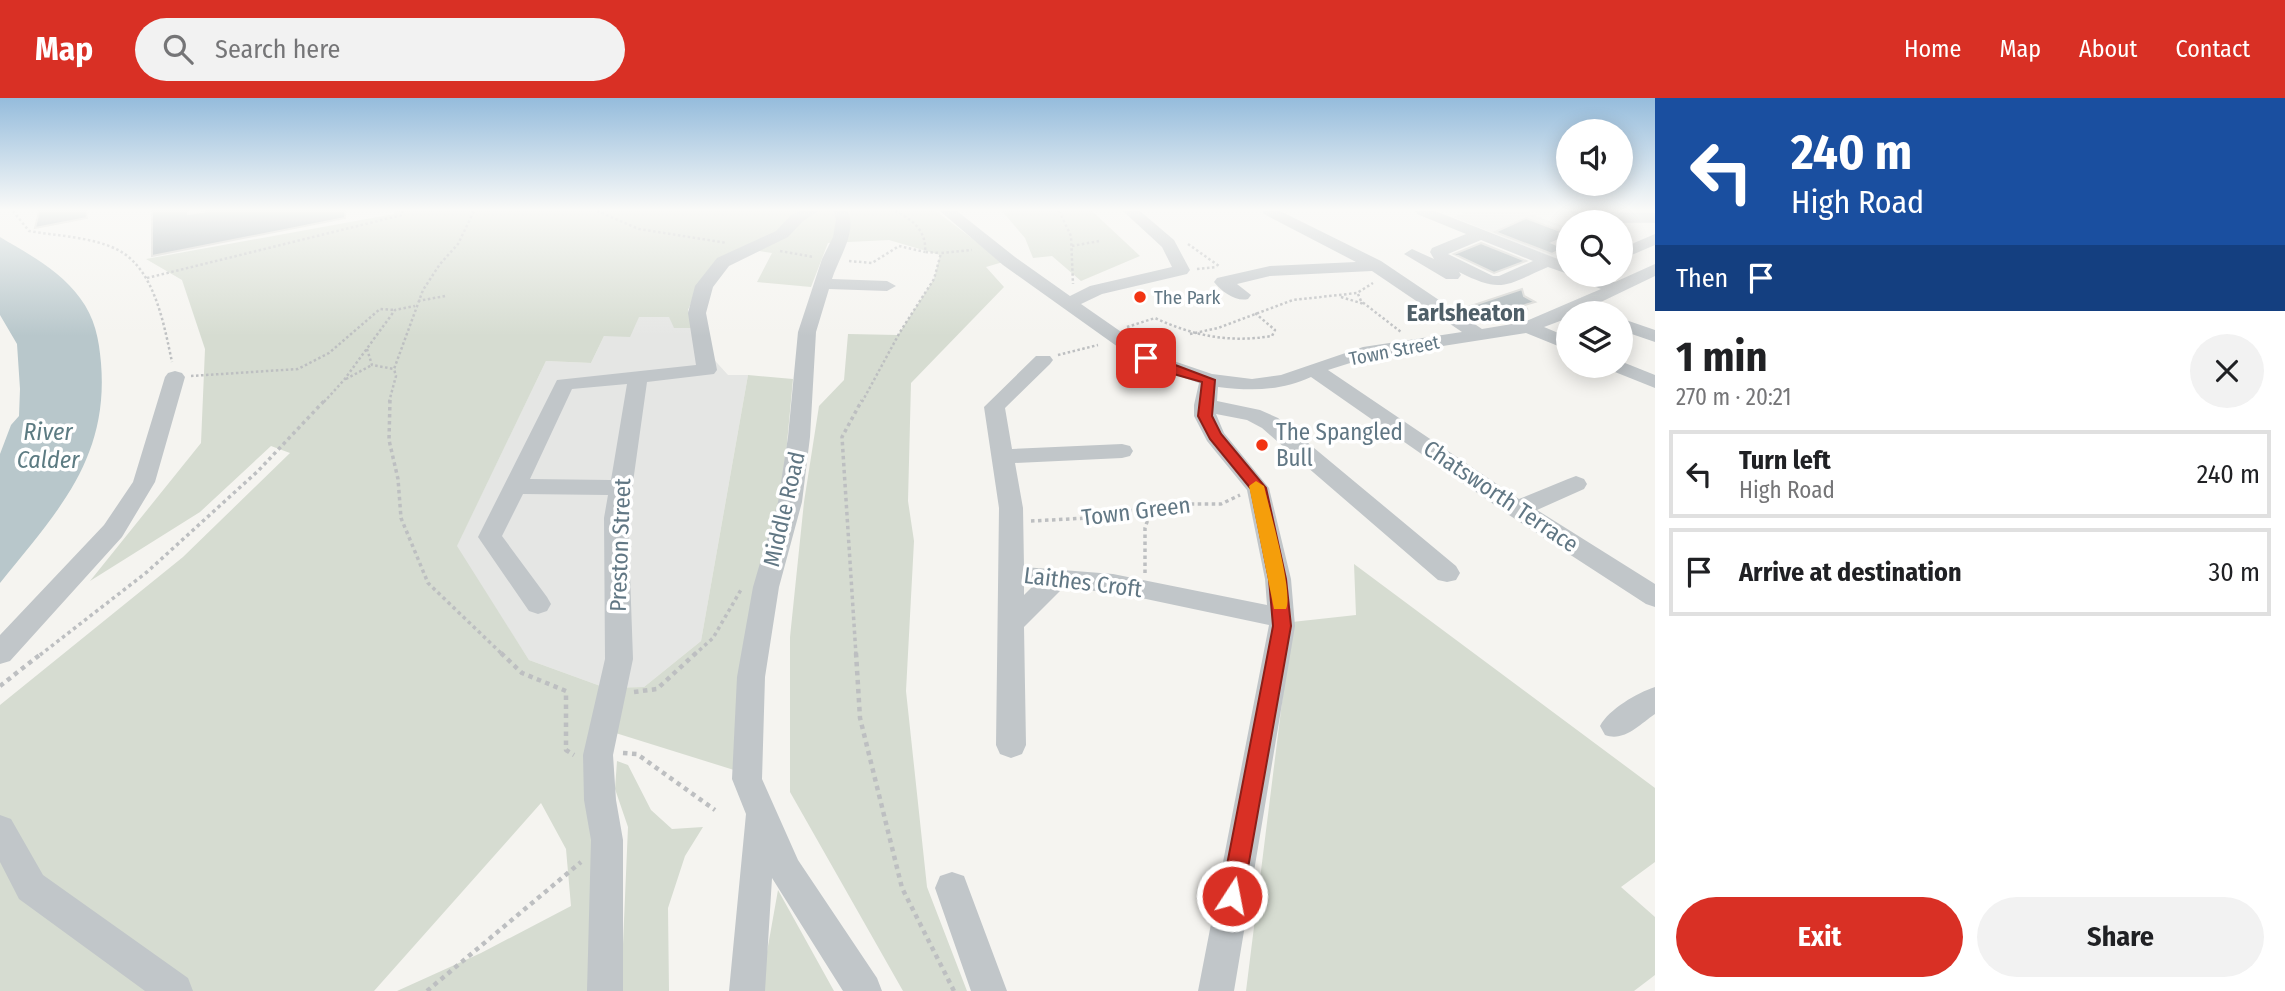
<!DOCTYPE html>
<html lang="en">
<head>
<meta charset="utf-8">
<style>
  :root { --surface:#fff; --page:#f2f2f2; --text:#202124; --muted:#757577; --line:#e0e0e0; --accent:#d93025 }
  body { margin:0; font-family:"Fira Sans Condensed",sans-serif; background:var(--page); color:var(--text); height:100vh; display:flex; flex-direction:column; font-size:26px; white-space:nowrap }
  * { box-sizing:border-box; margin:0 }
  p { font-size:23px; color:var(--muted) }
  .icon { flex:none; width:38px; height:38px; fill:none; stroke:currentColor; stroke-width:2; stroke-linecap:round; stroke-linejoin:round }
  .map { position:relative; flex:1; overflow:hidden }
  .details { display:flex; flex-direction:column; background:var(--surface); width:630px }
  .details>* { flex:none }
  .guide { background:#1a4fa0; color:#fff; overflow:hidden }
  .controls { position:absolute; left:1556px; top:21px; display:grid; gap:14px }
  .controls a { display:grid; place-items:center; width:77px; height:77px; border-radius:50%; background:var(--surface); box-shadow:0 4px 18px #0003; font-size:35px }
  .pin { position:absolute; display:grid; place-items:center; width:60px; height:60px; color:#fff; margin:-30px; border-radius:14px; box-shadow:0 4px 10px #0006 }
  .me { position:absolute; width:77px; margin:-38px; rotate:11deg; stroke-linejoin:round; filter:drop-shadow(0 0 5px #0008) }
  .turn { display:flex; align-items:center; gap:24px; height:147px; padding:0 21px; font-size:32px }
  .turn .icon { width:91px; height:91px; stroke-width:2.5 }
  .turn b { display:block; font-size:49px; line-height:60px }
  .then { display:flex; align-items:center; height:66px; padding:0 21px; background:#0003; gap:14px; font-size:26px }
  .round { display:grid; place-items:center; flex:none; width:74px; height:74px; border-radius:37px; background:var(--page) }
  .overview { display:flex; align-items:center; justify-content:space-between; height:119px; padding:0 21px }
  h1 { font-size:42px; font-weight:700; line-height:52px }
  .action { display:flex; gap:14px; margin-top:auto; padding:14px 21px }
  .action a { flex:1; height:80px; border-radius:42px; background:var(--accent); color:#fff; font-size:28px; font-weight:700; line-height:80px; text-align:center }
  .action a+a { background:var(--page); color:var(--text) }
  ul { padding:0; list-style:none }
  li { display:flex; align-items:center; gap:21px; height:88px; margin:0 14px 10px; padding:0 7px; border:4px solid var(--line); border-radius:0px }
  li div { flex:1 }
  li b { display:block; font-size:26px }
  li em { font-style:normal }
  header { display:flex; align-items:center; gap:42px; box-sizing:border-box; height:98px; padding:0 35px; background:var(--accent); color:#fff }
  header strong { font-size:33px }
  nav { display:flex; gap:38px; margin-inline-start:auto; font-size:24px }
  .search { width:490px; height:63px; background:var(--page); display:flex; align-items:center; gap:18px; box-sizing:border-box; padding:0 24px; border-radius:38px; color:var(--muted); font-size:26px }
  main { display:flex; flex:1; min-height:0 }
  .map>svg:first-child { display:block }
  .built { fill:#e5e6e4 }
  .green { fill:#d6dcd1 }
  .water { fill:#b8c7cb }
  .building { fill:#a8b2b6; stroke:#d6d6d3; stroke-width:2 }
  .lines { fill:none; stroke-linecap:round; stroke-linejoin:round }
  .path-far2 { stroke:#bdbfc1; stroke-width:2.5; stroke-dasharray:2.5 2.5; stroke-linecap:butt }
  .path-far1 { stroke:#bdbfc1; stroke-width:3.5; stroke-dasharray:3.5 3.5; stroke-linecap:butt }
  .path { stroke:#bdbfc1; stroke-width:4.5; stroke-dasharray:4.5 4.5; stroke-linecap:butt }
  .minor { fill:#c1c6c9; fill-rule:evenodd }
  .route { fill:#d93025; stroke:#8d1f18; stroke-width:2 }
  .slow { fill:#f59e0b }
  .poi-dot { fill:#f23413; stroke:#fff; stroke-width:2.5 }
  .labels { text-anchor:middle; stroke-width:7; stroke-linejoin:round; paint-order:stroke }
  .far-poi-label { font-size:19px; fill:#617784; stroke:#fff; text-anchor:start }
  .far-street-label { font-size:19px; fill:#617784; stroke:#fff }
  .poi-label { font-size:23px; fill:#617784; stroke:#fff; text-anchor:start }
  .street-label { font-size:23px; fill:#617784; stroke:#fff }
  .far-district-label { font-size:24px; font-weight:bold; fill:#4f5f68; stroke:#fff }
  .water-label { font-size:24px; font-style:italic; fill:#5c7b82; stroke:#fff }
</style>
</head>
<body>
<header>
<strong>Map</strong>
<div class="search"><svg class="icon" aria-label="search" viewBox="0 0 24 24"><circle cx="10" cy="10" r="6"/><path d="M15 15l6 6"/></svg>Search here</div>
<nav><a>Home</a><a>Map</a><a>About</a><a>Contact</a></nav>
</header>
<main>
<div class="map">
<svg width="1655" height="893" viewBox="0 0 1655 893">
  <rect width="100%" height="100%" fill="#f5f4f0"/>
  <path class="built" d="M1468,113H1523L1568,130V157L1559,162L1453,119Z
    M638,219H670L694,230L708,255L728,277H748L701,543L644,589L606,590L529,562L456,449L546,263L591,265L604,238Z"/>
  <path class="green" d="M394,113H936L1003,164L986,169L1004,189L911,285L908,403L914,443L906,593L927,789L967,893H903L790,694V539L804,404L819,308L844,282L848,236L898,237L934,181L940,157L889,142L828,145L811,189L757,184L772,155L740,150L698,189L688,212L694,230H674L669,219H639L630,239L604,238L591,265L546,263L457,448L529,562L606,590L644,589L701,543L748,277L793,281L782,399L734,672L606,632L597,893H397L481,855L571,808L566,751L541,705L374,893H0V607L183,459L290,355L271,348L200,414L90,483L201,345L205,251L182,182L146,161L394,116Z
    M1002,113H1092L1140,158L1081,183L1052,158L1033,160L1025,140Z
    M1354,466L1655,690V764L1621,789L1655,819V877L1634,893H1246L1292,524L1356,517Z
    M617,663L628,667L651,712L672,731L703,729L685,758L668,810L669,893H621L628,729L615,691Z
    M778,792L834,893H760Z"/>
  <path class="water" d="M0,139C28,156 60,172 80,200C95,220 99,241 101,265C109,362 56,415 0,485V356L11,327L19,318L20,291L17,246L0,217Z"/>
  <path class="building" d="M39,113H86L87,120L35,130Z
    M152,113H188V116L209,113H345V120L152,158Z
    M1526,120L1563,134L1560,135L1567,138L1552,145L1564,150L1552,156L1495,134Z
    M1481,145L1526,163L1494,175L1454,156Z
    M1522,191L1524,198L1535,204L1488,218L1471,208Z"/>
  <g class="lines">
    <path class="path-far2" d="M13,113L29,133C57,138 95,139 120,153C155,173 164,227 172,264
      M597,113L639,131L727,145
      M895,113C912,121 927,133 925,154L940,155
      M1059,113L1071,138L1073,186
      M1188,146L1219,168
      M1072,148L1099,143
      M780,153L814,159
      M849,163L872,165L899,148L925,154
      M1197,171L1217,169
      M147,180L402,117V113
      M1358,196L1361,203L1401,234
      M1341,199L1364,206
      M418,203L445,198
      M1508,215L1528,211
      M1127,229L1155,220C1194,238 1229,245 1272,238L1275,232L1255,215
      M1190,236L1218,230L1293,202L1357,195L1373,185
      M367,251L372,267L394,271
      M1058,257L1098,247
      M191,278L298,271L329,255L380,211L395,212
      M346,281L372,267
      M324,304L344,282L395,212L415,208
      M389,304L396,278L394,271L423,192L440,166L458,146L474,113
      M862,304L900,234L934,181L941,155L972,152"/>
    <path class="path-far1" d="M390,302L389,342L398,381L401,420L428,485L503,557
      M1031,423L1088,420L1170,406H1221L1240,397
      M1145,475V430L1152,409
      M40,557L147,474L258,373L325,302
      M694,557L713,540L742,490
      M856,557L842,339L862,302"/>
    <path class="path" d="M501,555L522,575L566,593V652L574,657
      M856,555L860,620L902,790L954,893
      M0,588L42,555
      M634,594L657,591L696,555
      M623,655L637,656L715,712
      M427,893L581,764"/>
    <path class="minor" d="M800,113H819L803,123L788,139L729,168L713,189L706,215L717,272L714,276L647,284L628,420L633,561L613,657L616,702L623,742V893H587L591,742L584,702L583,657L605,561L604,420L608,397L523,396L502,438L547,499L551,506L547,513L538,516L529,513L478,439L557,282L696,267L688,215L695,188L717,160L776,133L791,117ZM627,286L611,382L530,381L572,291Z
      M834,113H848C857,135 839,159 832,181L887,183L896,188L887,193L829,191L816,234L810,339L802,404L779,489L765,579L762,681L798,762L877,880L882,893H843L772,780L765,893H729L746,716L732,681L737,579L753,489L778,404L788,339L798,234L822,161L833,139L836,122Z
      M940,113H957L1015,159L1070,198L1090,188L1172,169L1162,149L1123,113H1140L1174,142L1190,172L1187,176L1102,196L1081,206L1153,256L1212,276L1252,281L1281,277L1363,249L1462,234L1372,173L1270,178L1237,186L1251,197L1248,201C1236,204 1222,194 1214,184L1217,180L1270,168L1356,164L1264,116L1262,113H1280L1381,163L1482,231L1524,224L1601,191L1576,181L1574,177H1597L1615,184L1655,166V178L1578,215H1568V220L1544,229L1568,239V252L1526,235L1366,260L1328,272L1519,401L1568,381L1576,378L1584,381L1587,386L1584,391L1537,412L1655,486V509L1646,506L1509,417L1311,279C1280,293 1252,293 1218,289L1217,303L1260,312L1278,320L1456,468L1460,475L1456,482L1447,484L1438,482L1262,330L1247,322L1216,316L1224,335L1269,390L1291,481L1295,528L1234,893H1198L1269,527L1113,494L1062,491L1024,529L1026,647L1022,656L1011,660L1000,656L996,647L999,410L984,309L1036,258H1050L1053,262L1050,266L1005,310L1012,351L1122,346L1130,348L1133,353L1130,358L1122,360L1015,365L1023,410L1024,469L1113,476L1267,507L1265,481L1247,392L1207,343L1194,318V307L1199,285L1139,264L1003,167ZM1024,487L1032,489L1024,497Z
      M1415,113H1435L1568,165V176L1548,169C1506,187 1502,196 1459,174L1461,177L1458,181H1446L1404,156L1412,151L1434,161L1430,154L1432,150L1466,136L1417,116ZM1481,142L1533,163L1499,178H1493L1448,156Z
      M1568,113L1655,115V125C1633,124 1584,128 1568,113Z
      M1655,136V147L1620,162V151Z
      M1620,220L1655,232V244L1620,232Z
      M1620,263L1655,277V290L1610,272L1607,268H1620Z
      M175,273L182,275L185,279L155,384L122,439L10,563L0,566V537L104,427L133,384L165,279L168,275Z
      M1655,589V616C1639,627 1624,644 1605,637L1600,628C1609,611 1637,595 1655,589Z
      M0,717L11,721L43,777L188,880L193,893H145L19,801L0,764Z
      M952,774L964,778L1007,893H971L935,790L940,778Z"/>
  </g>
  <linearGradient id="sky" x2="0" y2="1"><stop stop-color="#95bcdc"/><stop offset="0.47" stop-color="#fafaf8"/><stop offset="1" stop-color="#fafaf8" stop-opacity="0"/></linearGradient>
  <rect width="1655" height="238" fill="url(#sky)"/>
  <path class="route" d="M1146,256L1215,282L1212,318L1221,336L1266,390L1286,481L1291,528L1243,798L1240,806L1232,809L1224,806L1221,798L1273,528L1269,481L1251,391L1210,341L1198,318L1202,284L1170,275L1142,263L1140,260Z"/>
  <path class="slow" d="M1256,383L1264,388C1269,410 1294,495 1286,511H1274L1249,388Z"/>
  <g class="poi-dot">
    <circle cx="1140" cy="199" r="7"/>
    <circle cx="1262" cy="347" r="7"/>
  </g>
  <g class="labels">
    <g class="far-poi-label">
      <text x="1154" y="206">The Park</text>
    </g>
    <g class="far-street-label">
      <text transform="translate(1394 252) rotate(-11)" y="7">Town Street</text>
    </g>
    <g class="poi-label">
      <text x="1276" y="342">The Spangled<tspan x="1276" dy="26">Bull</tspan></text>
    </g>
    <g class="street-label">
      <text transform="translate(1501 398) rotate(34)" y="8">Chatsworth Terrace</text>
      <text transform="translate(784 411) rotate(-77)" y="8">Middle Road</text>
      <text transform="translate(1136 413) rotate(-7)" y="8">Town Green</text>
      <text transform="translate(620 447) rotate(-88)" y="8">Preston Street</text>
      <text transform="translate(1083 484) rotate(7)" y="8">Laithes Croft</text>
    </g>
    <g class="far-district-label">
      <text x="1466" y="223">Earlsheaton</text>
    </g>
    <g class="water-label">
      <text x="48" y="342">River<tspan x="48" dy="28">Calder</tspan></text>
    </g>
  </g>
</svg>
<div class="controls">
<a><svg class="icon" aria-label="sound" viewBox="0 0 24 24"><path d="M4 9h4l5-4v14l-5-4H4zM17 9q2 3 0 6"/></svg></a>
<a><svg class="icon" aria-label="search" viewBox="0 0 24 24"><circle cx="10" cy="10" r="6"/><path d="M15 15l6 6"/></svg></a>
<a><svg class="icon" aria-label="layers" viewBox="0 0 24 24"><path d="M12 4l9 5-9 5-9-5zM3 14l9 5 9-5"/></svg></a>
</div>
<div class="pin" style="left:1146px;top:260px;background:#d93025"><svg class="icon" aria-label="arrive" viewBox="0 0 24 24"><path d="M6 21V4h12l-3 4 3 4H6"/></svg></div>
<svg class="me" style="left:1232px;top:798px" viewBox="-20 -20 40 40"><circle r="17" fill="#d93025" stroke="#fff" stroke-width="3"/><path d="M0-11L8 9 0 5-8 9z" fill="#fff"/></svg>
</div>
<section class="details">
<div class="guide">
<div class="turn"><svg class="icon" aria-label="left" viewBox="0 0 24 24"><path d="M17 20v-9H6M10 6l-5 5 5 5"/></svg><div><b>240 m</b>High Road</div></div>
<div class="then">Then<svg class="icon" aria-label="arrive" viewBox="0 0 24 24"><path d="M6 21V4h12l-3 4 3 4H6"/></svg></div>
</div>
<div class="overview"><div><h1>1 min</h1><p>270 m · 20:21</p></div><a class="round"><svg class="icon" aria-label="close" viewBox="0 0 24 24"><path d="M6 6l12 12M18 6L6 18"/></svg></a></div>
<ul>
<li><svg class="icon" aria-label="left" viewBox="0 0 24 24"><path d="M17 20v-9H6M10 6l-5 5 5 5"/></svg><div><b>Turn left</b><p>High Road</p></div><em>240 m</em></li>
<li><svg class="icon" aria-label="arrive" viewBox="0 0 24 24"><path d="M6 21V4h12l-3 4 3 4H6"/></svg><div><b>Arrive at destination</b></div><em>30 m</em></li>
</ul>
<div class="action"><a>Exit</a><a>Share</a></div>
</section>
</main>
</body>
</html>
